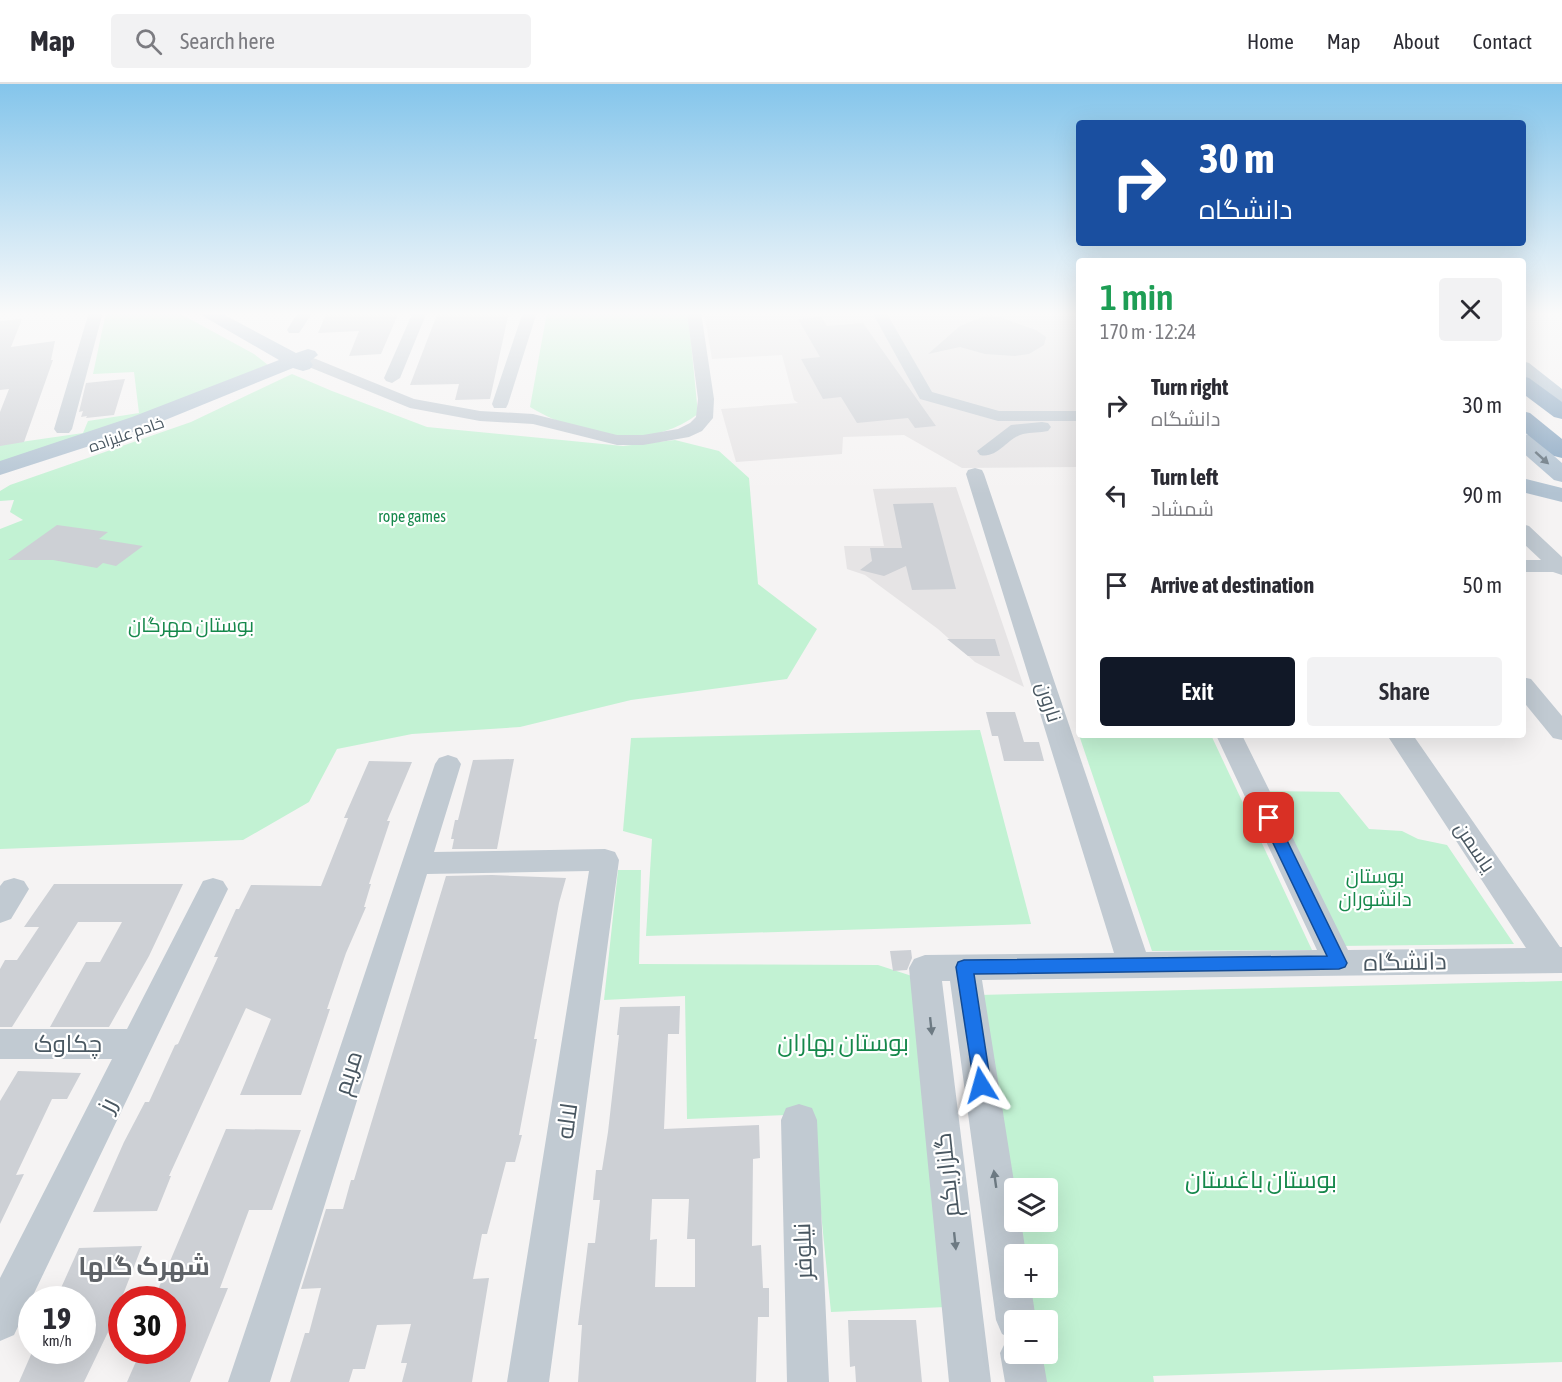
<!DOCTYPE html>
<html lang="en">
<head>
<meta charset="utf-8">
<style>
  :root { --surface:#fff; --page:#f2f2f3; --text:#2b2b33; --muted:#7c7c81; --line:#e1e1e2; --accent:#111827 }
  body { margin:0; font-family:"Asap Condensed",Cairo,sans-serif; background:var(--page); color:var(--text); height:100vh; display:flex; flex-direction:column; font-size:22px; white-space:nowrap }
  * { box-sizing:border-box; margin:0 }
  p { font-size:20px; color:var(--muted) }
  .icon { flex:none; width:33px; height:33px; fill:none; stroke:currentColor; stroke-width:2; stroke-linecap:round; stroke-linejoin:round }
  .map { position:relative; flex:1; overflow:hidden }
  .details { position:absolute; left:1076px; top:174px; width:450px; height:480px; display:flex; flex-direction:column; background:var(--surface); border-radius:6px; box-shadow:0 6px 24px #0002 }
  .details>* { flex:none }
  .top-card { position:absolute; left:1076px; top:36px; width:450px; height:126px; border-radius:6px; box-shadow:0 6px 24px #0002; background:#1a4fa0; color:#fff; overflow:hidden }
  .fabs { position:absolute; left:1004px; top:1094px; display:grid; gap:12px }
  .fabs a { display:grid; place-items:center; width:54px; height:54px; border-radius:6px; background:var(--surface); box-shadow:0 6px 24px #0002; font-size:30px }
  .speed { position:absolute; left:18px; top:1202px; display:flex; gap:12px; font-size:30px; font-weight:700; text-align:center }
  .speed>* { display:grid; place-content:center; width:78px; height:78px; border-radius:50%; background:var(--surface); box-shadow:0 6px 24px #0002; line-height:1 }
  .speed small { font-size:15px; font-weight:400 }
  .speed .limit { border:9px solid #d22; background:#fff; color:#111 }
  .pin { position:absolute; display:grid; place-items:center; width:51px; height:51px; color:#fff; margin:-26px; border-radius:12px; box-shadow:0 3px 9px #0006 }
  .me { position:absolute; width:66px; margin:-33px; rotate:352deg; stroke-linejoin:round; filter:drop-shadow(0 0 4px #0008) }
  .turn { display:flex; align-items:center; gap:21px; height:126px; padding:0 24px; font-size:27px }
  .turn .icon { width:78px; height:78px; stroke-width:2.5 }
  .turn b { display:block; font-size:42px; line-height:51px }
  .round { display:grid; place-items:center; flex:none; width:63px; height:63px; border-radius:6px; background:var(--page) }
  .head { display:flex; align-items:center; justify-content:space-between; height:102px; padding:0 24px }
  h1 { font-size:36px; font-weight:600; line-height:45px; color:#1e9e55 }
  .button { display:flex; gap:12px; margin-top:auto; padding:12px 24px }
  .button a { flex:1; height:69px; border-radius:6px; background:var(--accent); color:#fff; font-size:24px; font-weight:600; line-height:69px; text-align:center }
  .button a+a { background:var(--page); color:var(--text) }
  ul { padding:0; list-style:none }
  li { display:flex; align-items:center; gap:18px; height:90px; padding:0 24px }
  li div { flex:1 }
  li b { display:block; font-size:22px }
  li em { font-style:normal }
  header { display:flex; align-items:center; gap:36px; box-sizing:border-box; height:84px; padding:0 30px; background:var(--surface); border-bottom:2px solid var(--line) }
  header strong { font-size:28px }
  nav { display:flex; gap:33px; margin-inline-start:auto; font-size:21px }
  .search { width:420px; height:54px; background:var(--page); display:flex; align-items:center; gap:15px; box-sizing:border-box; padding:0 21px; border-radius:6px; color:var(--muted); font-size:22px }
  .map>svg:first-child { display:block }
  .education { fill:#e6e4e5 }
  .green { fill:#c2f2d3 }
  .building { fill:#cdd0d5; fill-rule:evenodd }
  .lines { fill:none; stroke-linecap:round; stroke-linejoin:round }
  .minor { fill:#c1cad2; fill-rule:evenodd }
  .major { fill:#b2c3d2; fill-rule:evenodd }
  .highway { fill:#8aa7c2; fill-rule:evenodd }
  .oneway { fill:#63727d }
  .oneway2 { fill:#6d7a83 }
  .route { fill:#1a73e8; stroke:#114b97; stroke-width:1.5 }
  .labels { text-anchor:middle; stroke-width:4.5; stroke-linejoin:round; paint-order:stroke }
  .far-street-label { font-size:16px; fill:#495761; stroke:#fff }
  .far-park-label { font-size:16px; fill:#15884b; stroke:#fff }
  .park-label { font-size:20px; fill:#15884b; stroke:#fff }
  .street-label { font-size:20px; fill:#495761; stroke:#fff }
  .near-street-label { font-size:24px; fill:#495761; stroke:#fff }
  .near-park-label { font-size:24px; fill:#15884b; stroke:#fff }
  .near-neighbourhood-label { font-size:26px; font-weight:bold; fill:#5f6368; stroke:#fff }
</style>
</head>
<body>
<header>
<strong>Map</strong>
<div class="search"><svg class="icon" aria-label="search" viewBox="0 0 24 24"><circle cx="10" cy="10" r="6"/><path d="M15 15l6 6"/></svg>Search here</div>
<nav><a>Home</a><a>Map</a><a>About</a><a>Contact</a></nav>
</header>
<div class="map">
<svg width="1562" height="1298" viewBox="0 0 1562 1298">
  <rect width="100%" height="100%" fill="#f5f3f3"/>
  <path class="education" d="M704,228H1078V383L962,384L904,351L843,353L842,370L736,378L721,325L798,319L794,316L782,271L712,275Z
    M956,403L1024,603L975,578L938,545L865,491L847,485L844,462H884L873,405Z"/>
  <path class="green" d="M106,228H177L254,270L268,281L139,332L0,379V361L83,349L88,337L139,329L134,288L93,290Z
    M547,228H688L698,330C648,368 581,353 530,323Z
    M292,290L332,307L427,343L623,362L675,356L719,367L749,394L758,500L817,545L787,595L631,616L520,643L412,650L337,665L309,718L243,756L0,765V445L23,436L10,428L14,416L0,417V407L10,401L191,338Z
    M980,646L1031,840L646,852L652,755L623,747L631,654Z
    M1079,651H1211L1312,866L1152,867Z
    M1265,707L1339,708L1369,745L1402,747L1418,755L1447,761L1514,860L1338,862Z
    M618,786H641L639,880L878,881L915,893L946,1223L831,1228L811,1030L687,1035L685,912L604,916Z
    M1562,897V1278L1153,1292L1154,1298H1040L1036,1269H1047V1236H1031L1025,1203H1047V1170H1020L1015,1137H1047V1104H1014L979,911Z"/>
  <path class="building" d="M327,228H399L381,270L349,272L359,247L318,249Z
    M438,228H509L490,315L455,316L459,300L410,301Z
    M990,230L1036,246L1046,253L1044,261L1029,270L1015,272L985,270L960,263L928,270L960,242Z
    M821,233L827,242L863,239L936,342L915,344L908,334L857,339L841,313L823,315L801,275L820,273L798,235Z
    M22,235L11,263L55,257L51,276H53L24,358L0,362V328L9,305L0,306V237Z
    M125,295L114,331L86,334L87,332L81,333L83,327L79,328L86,299Z
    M933,419L956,505L912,506L906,482L884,492L860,486L872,477L870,464H902L893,420Z
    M57,441L108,448L99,455L143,462L116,482L103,479L97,484L53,476H8Z
    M947,555H995L1000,572H968Z
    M986,628H1015L1024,658H1039L1044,677H1004L998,652H992Z
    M514,675L497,765H452L454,755H451L455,736H458L473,676Z
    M369,677L412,678L387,737H390L369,800H371L364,823H366L346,869L327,925H330L301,1011H240L271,935L246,924L169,1092H171L157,1127L93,1128L124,1058L145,1018H149L175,961L178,960L218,873H214L236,825H239L251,801L321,802L348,734H344Z
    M492,791L566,794L559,819L534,955H537L519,1051H522L515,1078H506L487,1150H482L473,1195L489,1194L472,1298H402L407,1279H401L411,1240L377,1241L365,1285H353L349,1298H290L305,1249H309L321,1204L301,1205L326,1125H343L351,1096H354L446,792Z
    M54,800H183L149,872L109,943H50L86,878H100L122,838H78L12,943H0V885L5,876H17L39,843H24Z
    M911,866L912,874L907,886L893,887L890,867Z
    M680,922L679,950H668L664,1045L759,1041L760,1074L753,1075L752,1162L761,1161L763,1204H769V1233H758L756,1298H578L582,1241H578L588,1159H595L600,1116H593L596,1086H602L608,1048L619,951H617L620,923ZM652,1115H689L687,1155H695V1203H655L657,1155L650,1156Z
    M18,987L81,989L67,1015H52L16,1091L24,1090L0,1140V1017Z
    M226,1045L301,1046L272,1126H249L220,1204H228L190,1298H127L141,1266H172V1215H154Z
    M142,1162L110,1244L84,1298H19L33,1266H82V1215H56L79,1164Z
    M848,1236H916L922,1298H856L855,1282L850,1283Z"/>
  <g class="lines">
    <path class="minor" d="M89,228H103L72,345L69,349H57L54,345Z
      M298,228H313L299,249H289L287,246Z
      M413,228H427L400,294L392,299L386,297L384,294Z
      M523,228H537L508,320L506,324H494L492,320Z
      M687,228H701L714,315L713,334L702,347L689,353L643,361H617L533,340L480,337L410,324L304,281L302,278L310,273L316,275L414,315L480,327L533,330L617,351H643L678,345L690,339L696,333L698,315Z
      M872,228H886L932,308L999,327H1078V337H998L920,315Z
      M1042,338L1048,339L1051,343L1048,347C1040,349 1031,348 1023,350C1007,354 998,375 980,371L977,367L1011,341Z
      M975,384L982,386L984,390L1146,868L1317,866L1216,651H1242L1348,866L1526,864L1387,651H1413L1560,863H1562V889L982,896L1015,1104L1014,1137H1021L1026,1170H1014V1203H1031L1036,1236H1014V1269H1042L1047,1298H1005L1000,1269L1008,1253L1002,1250L996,1236L950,897H942L991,1298H949L909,884L914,875L925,871L1114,869L966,390L968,386Z
      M1522,440L1529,442L1562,473V491L1553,488H1522V476H1541L1522,458Z
      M1522,593L1531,595L1562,632V656L1553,654L1522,616Z
      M448,671L457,674L461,680L434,768L605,765L615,768L619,776L549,1298H507L589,787L427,790L270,1298H228L435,680L439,674Z
      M14,794L24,797L29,805L11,835L0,839V802L4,797Z
      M213,794L223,797L228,805L14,1251L0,1257V1194L112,975H0V945H127L203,797Z
      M799,1020L812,1024L817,1036L829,1298H787L781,1036L786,1024Z"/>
    <path class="major" d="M196,228H219L296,269L308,265L315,267L318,271L310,277L313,281L310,285L303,287L293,284L148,343L0,391V377L132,333L279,276Z
      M1522,277L1529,279L1562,305V321L1555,319L1522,293Z
      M1522,350L1530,351L1562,379V398L1554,396L1522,368Z
      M1522,394L1562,404V418L1522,408Z"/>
    <path class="highway" d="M1522,292L1529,294L1562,318V335L1554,333L1522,309Z
      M1522,327L1530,329L1562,355V374L1554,372L1522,346Z"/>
  </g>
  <defs><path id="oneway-solid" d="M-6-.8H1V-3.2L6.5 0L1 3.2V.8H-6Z" transform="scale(1.5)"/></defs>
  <use class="oneway" href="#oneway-solid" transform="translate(1542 374) rotate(42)"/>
  <g class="oneway2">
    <use href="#oneway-solid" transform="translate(931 942) rotate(84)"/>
    <use href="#oneway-solid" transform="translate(995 1095) rotate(-98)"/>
    <use href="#oneway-solid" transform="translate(955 1157) rotate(84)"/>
  </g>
  <linearGradient id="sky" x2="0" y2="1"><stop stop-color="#84c5eb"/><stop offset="0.56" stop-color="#fafafa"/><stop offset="1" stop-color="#fafafa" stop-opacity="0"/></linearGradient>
  <rect width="1562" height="410" fill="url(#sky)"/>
  <path class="route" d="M1269,729L1276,734L1347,879L1345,883L1339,885L974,890L991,1001L988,1007L981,1009L975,1007L956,883L958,878L964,876L1327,872L1261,734Z"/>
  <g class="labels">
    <g class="far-street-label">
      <text transform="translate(126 350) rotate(-19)" y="6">خادم علیزاده</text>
    </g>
    <g class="far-park-label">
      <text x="412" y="438">rope games</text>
    </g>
    <g class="park-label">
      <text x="191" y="548">بوستان مهرگان</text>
      <text x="1375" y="799">بوستان<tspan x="1375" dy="23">دانشوران</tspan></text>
    </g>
    <g class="street-label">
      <text transform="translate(1049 618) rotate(72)" y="7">نارون</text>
      <text transform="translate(1475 763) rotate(56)" y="7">یاسمن</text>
    </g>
    <g class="near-street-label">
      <text transform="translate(1405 878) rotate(-1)" y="8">دانشگاه</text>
      <text x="68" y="968">چکاوک</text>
      <text transform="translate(348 989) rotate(-72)" y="8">مریم</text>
      <text transform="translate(107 1021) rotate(-64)" y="8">رز</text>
      <text transform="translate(567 1037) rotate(-82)" y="8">لاله</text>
      <text transform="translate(947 1091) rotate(-96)" y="8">گلزار یکم</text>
      <text transform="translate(803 1167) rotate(-92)" y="8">نیلوفر</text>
    </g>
    <g class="near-park-label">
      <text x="843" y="967">بوستان بهاران</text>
      <text x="1261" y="1104">بوستان باغستان</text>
    </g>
    <g class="near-neighbourhood-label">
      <text x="144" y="1191">شهرک گلها</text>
    </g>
  </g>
</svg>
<div class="fabs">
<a><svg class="icon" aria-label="layers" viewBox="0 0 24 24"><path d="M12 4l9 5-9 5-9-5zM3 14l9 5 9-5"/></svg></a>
<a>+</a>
<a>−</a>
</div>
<div class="speed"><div>19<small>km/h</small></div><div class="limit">30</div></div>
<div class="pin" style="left:1269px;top:734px;background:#d93025"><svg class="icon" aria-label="arrive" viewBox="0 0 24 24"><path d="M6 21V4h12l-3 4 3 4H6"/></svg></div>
<svg class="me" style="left:981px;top:1001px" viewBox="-20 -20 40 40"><path d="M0-17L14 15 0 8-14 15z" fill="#1a73e8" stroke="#fff" stroke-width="4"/></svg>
<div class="top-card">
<div class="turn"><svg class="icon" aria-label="right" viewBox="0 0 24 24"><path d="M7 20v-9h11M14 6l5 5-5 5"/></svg><div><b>30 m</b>دانشگاه</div></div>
</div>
<section class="details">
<div class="head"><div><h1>1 min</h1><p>170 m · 12:24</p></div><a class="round"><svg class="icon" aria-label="close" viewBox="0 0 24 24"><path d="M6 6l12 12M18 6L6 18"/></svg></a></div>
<ul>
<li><svg class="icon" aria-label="right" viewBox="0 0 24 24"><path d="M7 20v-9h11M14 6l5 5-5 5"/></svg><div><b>Turn right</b><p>دانشگاه</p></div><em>30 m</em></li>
<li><svg class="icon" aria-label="left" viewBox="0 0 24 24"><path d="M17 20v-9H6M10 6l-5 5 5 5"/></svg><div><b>Turn left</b><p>شمشاد</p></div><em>90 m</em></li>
<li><svg class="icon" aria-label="arrive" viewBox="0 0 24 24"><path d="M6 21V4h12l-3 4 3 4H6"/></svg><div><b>Arrive at destination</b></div><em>50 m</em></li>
</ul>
<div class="button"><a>Exit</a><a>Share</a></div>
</section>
</div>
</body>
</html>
